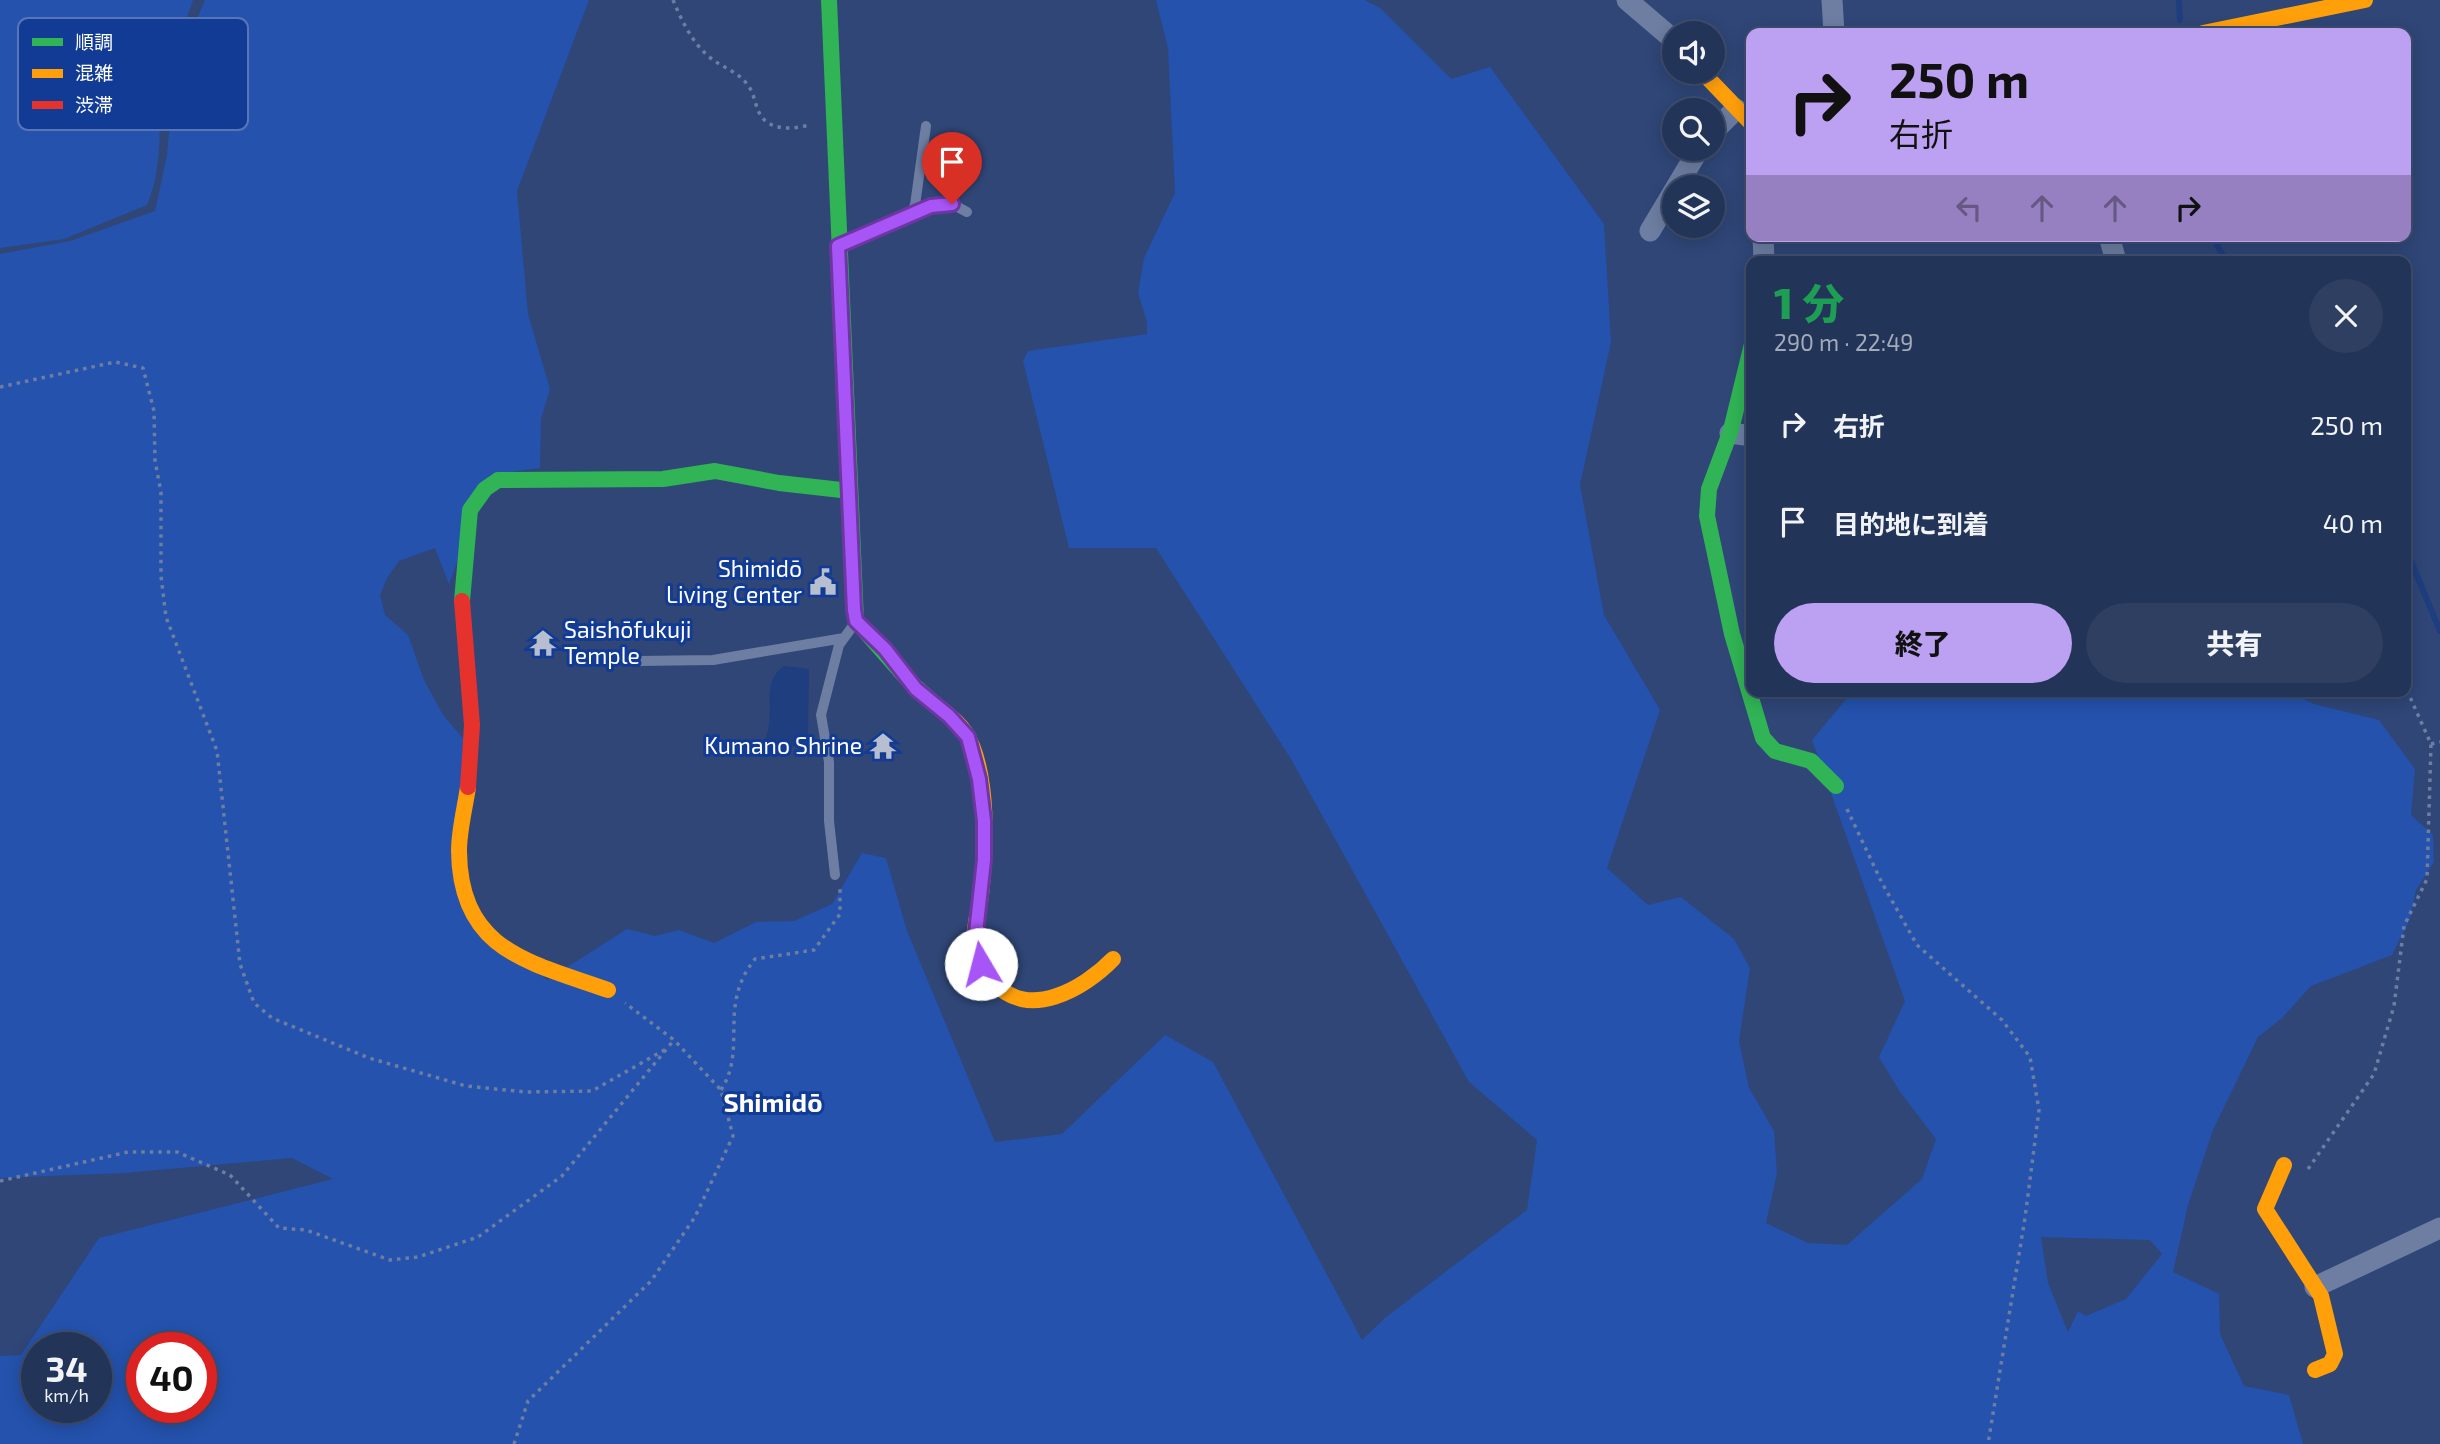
<!DOCTYPE html>
<html lang="ja">
<head>
<meta charset="utf-8">
<style>
  :root { --surface:#233459; --page:#2f3f62; --text:#f1f3f6; --muted:#a3aaba; --line:#404f6f; --accent:#bca0f2 }
  body { margin:0; font-family:"Exo 2","Noto Sans JP",sans-serif; background:var(--page); color:var(--text); height:100vh; display:flex; flex-direction:column; font-size:26px; white-space:nowrap }
  * { box-sizing:border-box; margin:0 }
  p { font-size:23px; color:var(--muted) }
  .icon { flex:none; width:38px; height:38px; fill:none; stroke:currentColor; stroke-width:2; stroke-linecap:round; stroke-linejoin:round }
  .map { position:relative; flex:1; overflow:hidden }
  .side { position:absolute; left:1746px; top:256px; width:665px; height:441px; display:flex; flex-direction:column; background:var(--surface); border-radius:14px; box-shadow:0 4px 18px #0003,0 0 0 2px var(--line) }
  .side>* { flex:none }
  .banner { position:absolute; left:1746px; top:28px; width:665px; height:214px; border-radius:14px; box-shadow:0 4px 18px #0003,0 0 0 2px var(--line); background:#bca0f2; color:#111; overflow:hidden }
  .fabs { position:absolute; left:1662px; top:21px; display:grid; gap:14px }
  .fabs a { display:grid; place-items:center; width:63px; height:63px; border-radius:50%; background:var(--surface); box-shadow:0 4px 18px #0003,0 0 0 2px var(--line); font-size:35px }
  .speed { position:absolute; left:21px; top:1332px; display:flex; gap:14px; font-size:35px; font-weight:700; text-align:center }
  .speed>* { display:grid; place-content:center; width:91px; height:91px; border-radius:50%; background:var(--surface); box-shadow:0 4px 18px #0003,0 0 0 2px var(--line); line-height:1 }
  .speed small { font-size:18px; font-weight:400 }
  .speed .limit { border:10px solid #d22; background:#fff; color:#111 }
  .pin { position:absolute; display:grid; place-items:center; width:60px; height:60px; color:#fff; margin:-72px -30px; border-radius:50% 50% 50% 0; rotate:-45deg; box-shadow:0 0 7px #0007 }
  .pin .icon { rotate:45deg }
  .me { position:absolute; width:77px; margin:-38px; rotate:352deg; stroke-linejoin:round; filter:drop-shadow(0 0 5px #0008) }
  .turn { display:flex; align-items:center; gap:24px; height:147px; padding:0 28px; font-size:32px }
  .turn .icon { width:91px; height:91px; stroke-width:2.5 }
  .turn b { display:block; font-size:49px; line-height:60px }
  .lanes { display:flex; align-items:center; height:66px; padding:0 28px; background:#0003; justify-content:center; gap:35px; direction:ltr }
  .lanes .off { opacity:.35 }
  .round { display:grid; place-items:center; flex:none; width:74px; height:74px; border-radius:37px; background:var(--page) }
  .overview { display:flex; align-items:center; justify-content:space-between; height:119px; padding:0 28px }
  h1 { font-size:42px; font-weight:800; line-height:52px; color:#1e9e55 }
  .action { display:flex; gap:14px; margin-top:auto; padding:14px 28px }
  .action a { flex:1; height:80px; border-radius:42px; background:var(--accent); color:#111; font-size:28px; font-weight:800; line-height:80px; text-align:center }
  .action a+a { background:var(--page); color:var(--text) }
  ul { padding:0; list-style:none }
  li { display:flex; align-items:center; gap:21px; height:98px; padding:0 28px }
  li div { flex:1 }
  li b { display:block; font-size:26px }
  li em { font-style:normal }
  .map>svg:first-child { display:block }
  .green { fill:#2452ad; fill-rule:evenodd }
  .water { fill:#1f3e80 }
  .lines { fill:none; stroke-linecap:round; stroke-linejoin:round }
  .stream { stroke:#1f3e80; stroke-width:6 }
  .path { stroke:#6d7ea2; stroke-width:3.5; stroke-dasharray:3.5 5; stroke-linecap:butt }
  .lane { stroke:#6d7ea2; stroke-width:10 }
  .street { stroke:#6d7ea2; stroke-width:21 }
  .fast { stroke:#30b455; stroke-width:16 }
  .slow { stroke:#ff9f0a; stroke-width:16 }
  .jam { stroke:#e5322d; stroke-width:16 }
  .route-casing { stroke:#6d37a1; stroke-width:18 }
  .route { stroke:#a855f7; stroke-width:12 }
  .labels { text-anchor:middle; stroke-width:6; stroke-linejoin:round; paint-order:stroke }
  .poi-label { font-size:23px; fill:#fff; stroke:#113b95; text-anchor:end }
  .quarter-label { font-size:26px; font-weight:bold; fill:#fff; stroke:#113b95 }
  .key { fill:#113b95; stroke:#5876b5; stroke-width:2 }
  .key-label { font-size:19px; fill:#fff }
</style>
</head>
<body>
<div class="map">
<svg width="2440" height="1444" viewBox="0 0 2440 1444">
  <rect width="100%" height="100%" fill="#2f4677"/>
  <path class="green" d="M0,0H193C183,32 165,59 162,93C158,132 163,168 147,205L64,239L0,248Z
    M205,0H589L517,191L528,314L550,389L541,419L540,468L490,475L449,584L435,548L399,561L387,578L380,595L385,615L408,635L424,680L443,715L463,738L456,892L547,980L627,929L655,936L679,930L714,943L756,922L794,921L832,904L862,853L886,858L907,931L995,1142L1062,1134L1165,1035L1213,1062L1362,1340L1386,1317L1527,1210L1537,1140L1469,1082L1291,759L1156,548H1069L1023,361L1028,351L1147,334V322L1138,293L1144,258L1175,193L1168,48L1156,0H1365L1380,8L1451,79L1490,67L1604,224L1611,342L1580,485L1604,615L1660,710L1607,868L1648,905L1681,897L1734,939L1750,968L1739,1041L1749,1088L1774,1131L1777,1173L1766,1223L1808,1243L1847,1245L1922,1179L1936,1139L1900,1092L1879,1057L1905,1001L1812,740L1853,691H2287L2314,704L2379,720L2415,769L2411,815L2433,835L2434,862L2416,890L2410,919L2392,955L2311,986L2282,1018L2258,1037L2213,1130L2188,1205L2173,1272L2219,1294L2220,1334L2244,1386L2289,1395L2303,1444H0V1356L21,1355L99,1238L333,1179L292,1158L124,1173L0,1178V254L70,241L155,211L167,155L174,73ZM2041,1237L2150,1240L2162,1254L2126,1299L2086,1316L2078,1311L2068,1332L2048,1283ZM37,1348H96V1407H37ZM142,1348H201V1407H142Z"/>
  <path class="water" d="M784,666L809,669L808,734L799,745L760,752C763,743 768,734 769,724C772,702 763,681 784,666Z"/>
  <g class="lines">
    <path class="stream" d="M2179,0L2180,20
      M2212,236L2226,261
      M2406,549L2440,631"/>
    <path class="path" d="M673,0C682,21 693,45 712,59C724,68 738,72 747,84C757,96 754,113 767,122C779,131 797,128 810,125
      M0,387L115,362L143,368L154,411L155,461L161,492V576L166,617L217,751L240,964L254,1003L272,1018L369,1058L466,1086L526,1092L592,1091L666,1049
      M2431,744L2440,742
      M1847,809L1882,883L1917,945L2002,1020L2030,1057L2039,1110L2025,1218L1988,1444
      M721,1090C748,1048 717,1006 755,959L814,950L840,914V888
      M2308,1169L2374,1074L2394,1006L2404,926L2427,879L2431,744L2406,688
      M0,1181L128,1152H177L230,1175L279,1228L306,1230L390,1260L418,1257L478,1237L562,1176L674,1040
      M514,1444L528,1401L651,1281L695,1217L733,1136L721,1090L674,1040L625,1003"/>
    <path class="lane" d="M910,215L915,205L926,126
      M841,245L931,206L952,204L967,212
      M639,661L713,660L844,638
      M835,875L829,821V762L821,715L839,645L855,623"/>
    <path class="street" d="M1627,0L1675,41
      M1832,0L1834,33
      M1713,132L1736,109
      M1650,231L1699,149
      M1763,236L1764,261
      M2109,236L2116,261
      M1730,433L1752,436
      M2315,1287L2440,1228"/>
    <path class="fast" d="M829,0L856,621L908,680L934,703
      M1752,344L1731,430L1709,489L1707,516L1732,634L1763,738L1775,751L1811,761L1836,786
      M462,601L470,510L485,489L498,480L663,479L715,471L779,483L850,491"/>
    <path class="slow" d="M2203,33L2365,0
      M1702,72L1752,124
      M934,703C945,712 957,720 965,732C990,771 986,851 981,895C979,911 973,927 975,943C977,956 984,970 993,981C1027,1022 1084,989 1113,959
      M468,787C465,808 459,830 459,851C460,951 529,962 608,990
      M2284,1165L2265,1209L2321,1296L2335,1354L2330,1364L2315,1370"/>
    <path class="jam" d="M462,601L472,725L468,787"/>
  </g>
  <g class="lines">
    <defs>
      <path id="route" d="M952,204L931,206L838,246L854,610L856,621L885,649L916,689L949,716L968,737L979,779L984,821V860L975,942L981,964"/>
    </defs>
    <use href="#route" class="route-casing"/>
    <use href="#route" class="route"/>
  </g>
  <defs>
    <symbol id="civic-bare" viewBox="-9 -9 18 18"><path d="M-.6-6.5H3V-4.5H.6V-3L4-1V1h2V6H-6V1h2V-1L-.6-3ZM-1.2 2.5V6h2.4V2.5Z" fill="#b6becf" stroke="#113b95" stroke-width="2.5" paint-order="stroke"/></symbol>
    <symbol id="temple-bare" viewBox="-9 -9 18 18"><path d="M0-6L5-2H3V0L6.5 2.5H4V6H1.5V3h-3V6H-4V2.5H-6.5L-3 0V-2H-5Z" fill="#b6becf" stroke="#113b95" stroke-width="2.5" paint-order="stroke"/></symbol>
  </defs>
  <g fill-rule="evenodd">
    <use href="#civic-bare" x="804" y="563" width="38" height="38"/>
    <use href="#temple-bare" x="524" y="624" width="38" height="38"/>
    <use href="#temple-bare" x="864" y="727" width="38" height="38"/>
  </g>
  <g class="labels">
    <g class="poi-label">
      <text x="802" y="577">Shimidō<tspan x="802" dy="26">Living Center</tspan></text>
      <text x="564" y="638" text-anchor="start">Saishōfukuji<tspan x="564" dy="26">Temple</tspan></text>
      <text x="862" y="754">Kumano Shrine</text>
    </g>
    <g class="quarter-label">
      <text x="773" y="1112">Shimidō</text>
    </g>
  </g>
  <rect x="18" y="18" width="230" height="112" rx="10" class="key"/>
  <rect x="32" y="38" width="31" height="8" fill="#30b455"/>
  <rect x="32" y="69" width="31" height="9" fill="#ff9f0a"/>
  <rect x="32" y="101" width="31" height="8" fill="#e5322d"/>
  <g class="key-label">
    <text x="75" y="49">順調</text>
    <text x="75" y="80">混雑</text>
    <text x="75" y="112">渋滞</text>
  </g>
</svg>
<div class="fabs">
<a><svg class="icon" aria-label="sound" viewBox="0 0 24 24"><path d="M4 9h4l5-4v14l-5-4H4zM17 9q2 3 0 6"/></svg></a>
<a><svg class="icon" aria-label="search" viewBox="0 0 24 24"><circle cx="10" cy="10" r="6"/><path d="M15 15l6 6"/></svg></a>
<a><svg class="icon" aria-label="layers" viewBox="0 0 24 24"><path d="M12 4l9 5-9 5-9-5zM3 14l9 5 9-5"/></svg></a>
</div>
<div class="speed"><div>34<small>km/h</small></div><div class="limit">40</div></div>
<div class="pin" style="left:952px;top:204px;background:#d93025"><svg class="icon" aria-label="arrive" viewBox="0 0 24 24"><path d="M6 21V4h12l-3 4 3 4H6"/></svg></div>
<svg class="me" style="left:981px;top:964px" viewBox="-20 -20 40 40"><circle r="19" fill="#fff"/><path d="M0-13L10 11 0 6-10 11z" fill="#a855f7"/></svg>
<div class="banner">
<div class="turn"><svg class="icon" aria-label="right" viewBox="0 0 24 24"><path d="M7 20v-9h11M14 6l5 5-5 5"/></svg><div><b>250 m</b>右折</div></div>
<div class="lanes"><svg class="icon off" aria-label="left" viewBox="0 0 24 24"><path d="M17 20v-9H6M10 6l-5 5 5 5"/></svg><svg class="icon off" aria-label="ahead" viewBox="0 0 24 24"><path d="M12 20V5M6 11l6-6 6 6"/></svg><svg class="icon off" aria-label="ahead" viewBox="0 0 24 24"><path d="M12 20V5M6 11l6-6 6 6"/></svg><svg class="icon" aria-label="right" viewBox="0 0 24 24"><path d="M7 20v-9h11M14 6l5 5-5 5"/></svg></div>
</div>
<section class="side">
<div class="overview"><div><h1>1 分</h1><p>290 m · 22:49</p></div><a class="round"><svg class="icon" aria-label="close" viewBox="0 0 24 24"><path d="M6 6l12 12M18 6L6 18"/></svg></a></div>
<ul>
<li><svg class="icon" aria-label="right" viewBox="0 0 24 24"><path d="M7 20v-9h11M14 6l5 5-5 5"/></svg><div><b>右折</b></div><em>250 m</em></li>
<li><svg class="icon" aria-label="arrive" viewBox="0 0 24 24"><path d="M6 21V4h12l-3 4 3 4H6"/></svg><div><b>目的地に到着</b></div><em>40 m</em></li>
</ul>
<div class="action"><a>終了</a><a>共有</a></div>
</section>
</div>
</body>
</html>
